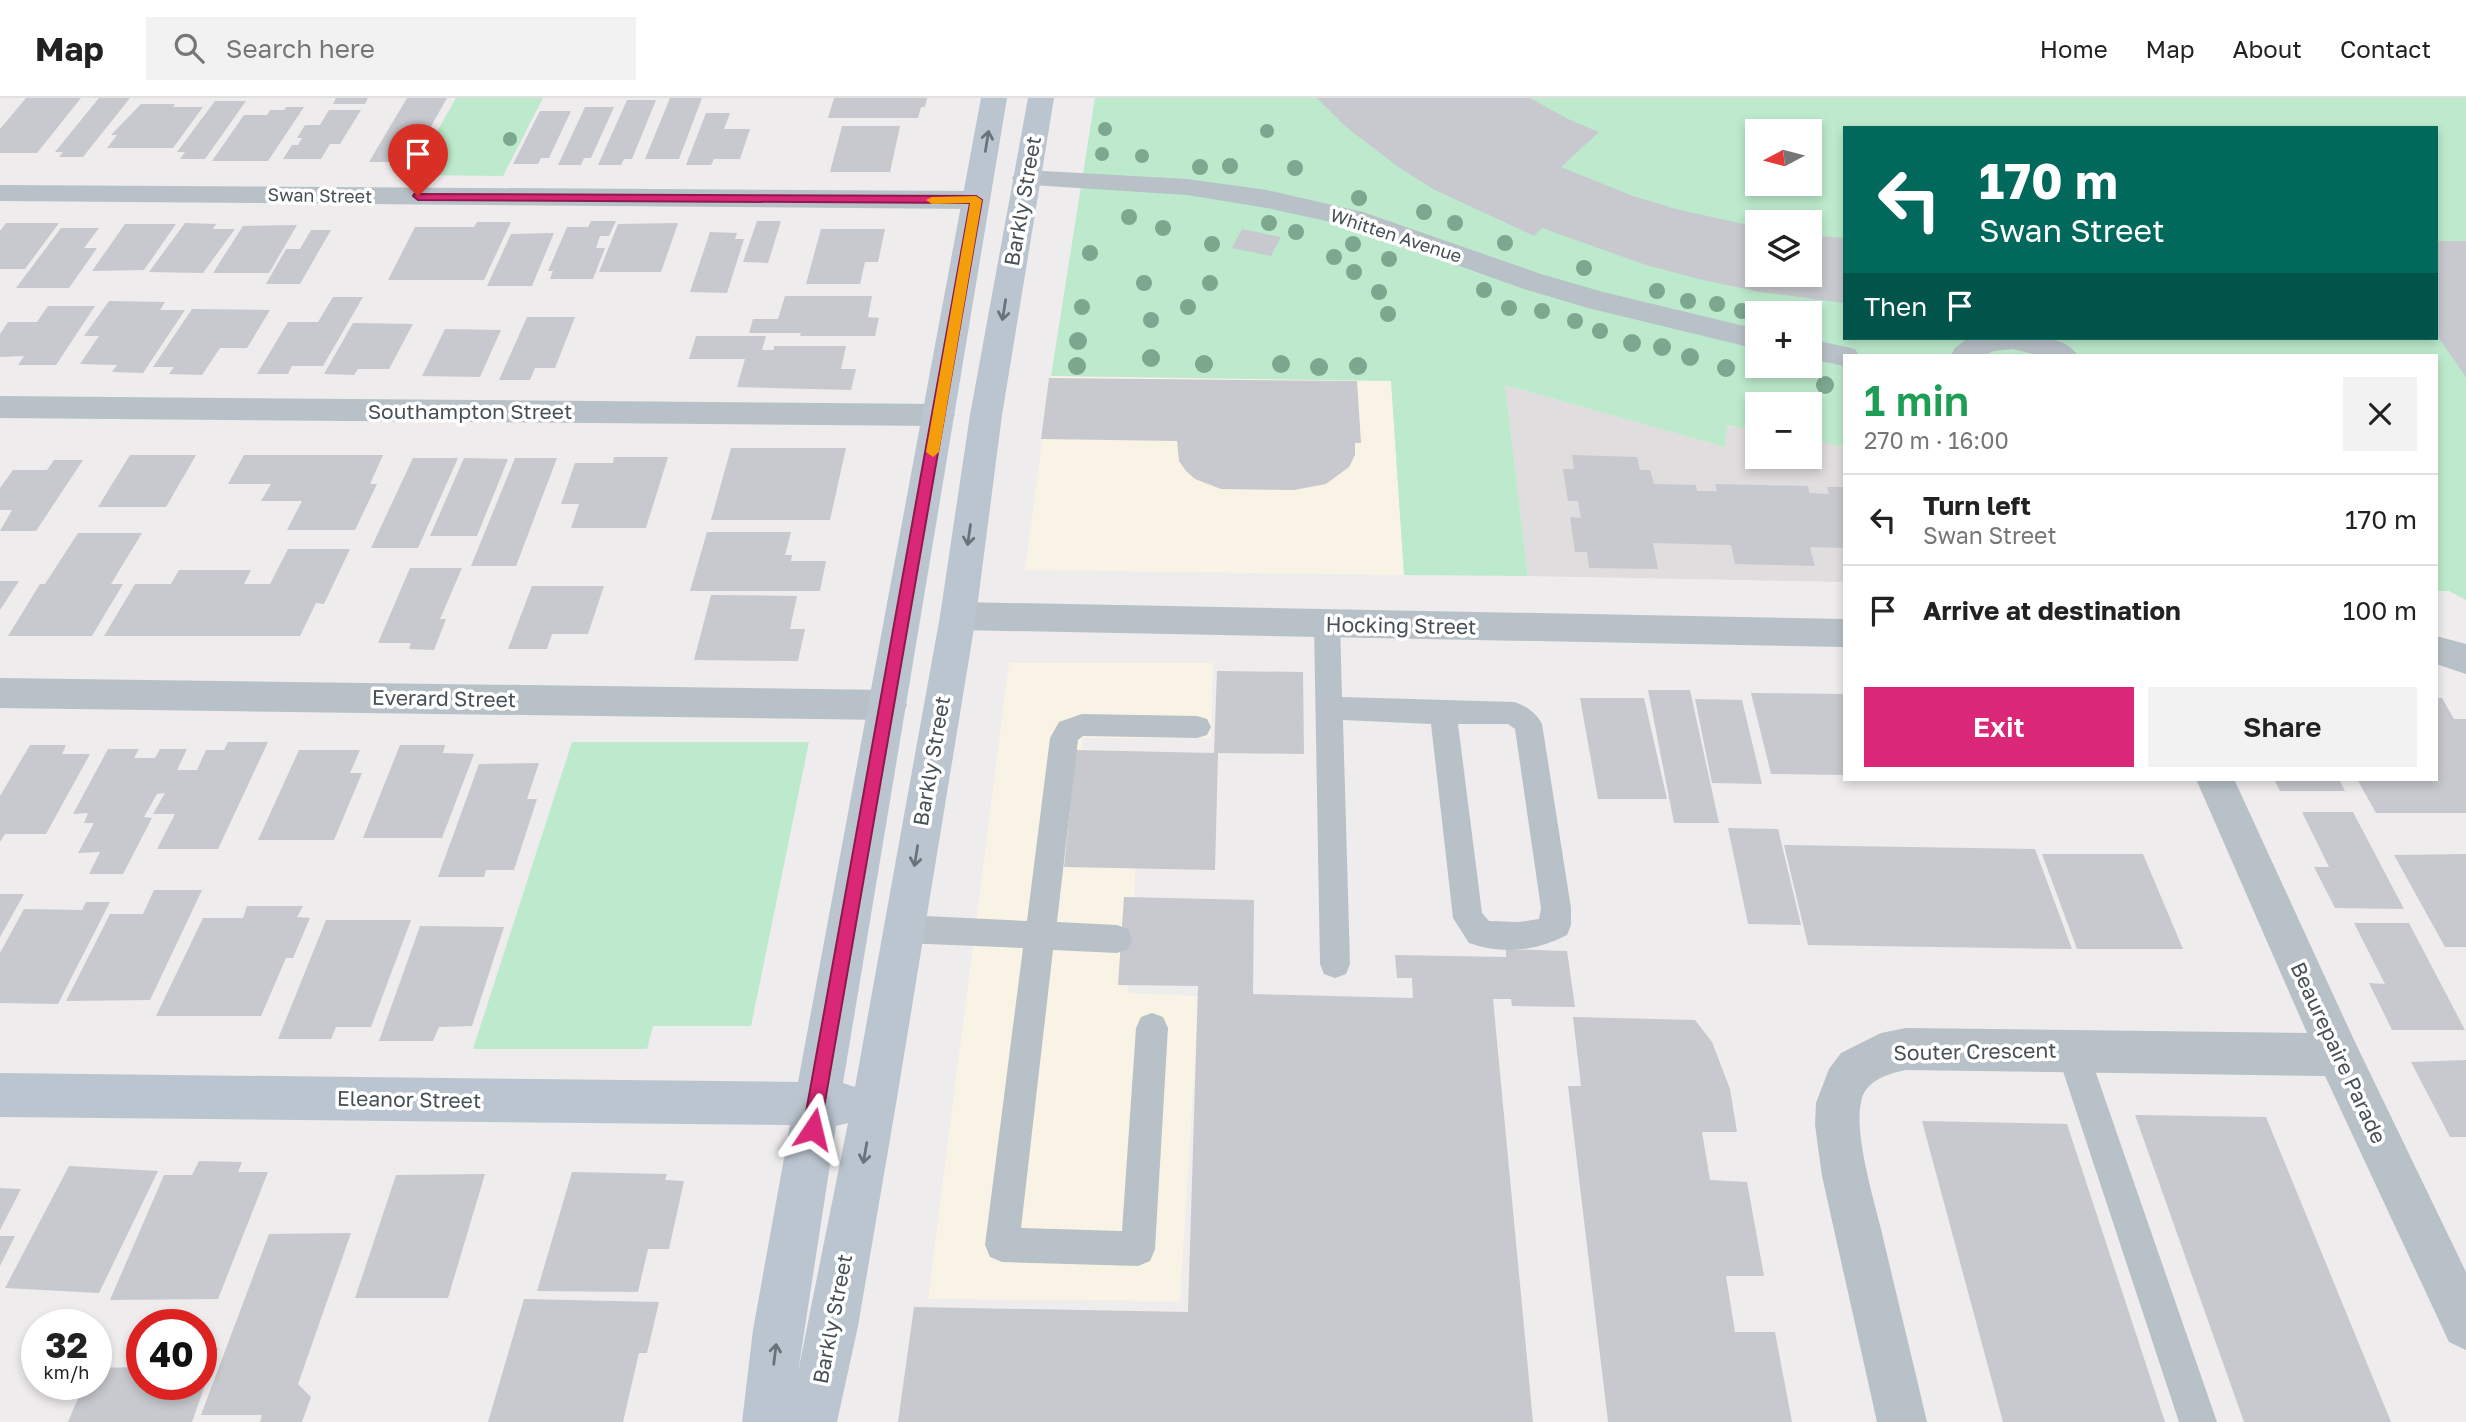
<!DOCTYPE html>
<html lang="en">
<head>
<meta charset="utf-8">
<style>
  :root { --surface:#fff; --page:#f2f2f2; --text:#222; --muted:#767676; --line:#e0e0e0; --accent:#db2777 }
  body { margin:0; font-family:"Golos Text",sans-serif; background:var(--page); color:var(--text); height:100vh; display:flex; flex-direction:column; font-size:26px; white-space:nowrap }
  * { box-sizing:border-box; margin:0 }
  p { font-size:23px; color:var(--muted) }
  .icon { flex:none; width:38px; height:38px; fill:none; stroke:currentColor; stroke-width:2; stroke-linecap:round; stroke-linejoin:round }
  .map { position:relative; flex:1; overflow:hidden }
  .panel { position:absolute; left:1843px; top:256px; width:595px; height:427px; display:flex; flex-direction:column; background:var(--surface); border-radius:0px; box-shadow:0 4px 10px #0003 }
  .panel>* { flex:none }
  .hud { position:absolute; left:1843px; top:28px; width:595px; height:214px; border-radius:0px; box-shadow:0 4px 10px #0003; background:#00695c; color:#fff; overflow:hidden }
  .needle { width:46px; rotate:263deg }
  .buttons { position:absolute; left:1745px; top:21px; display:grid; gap:14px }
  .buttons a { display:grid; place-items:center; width:77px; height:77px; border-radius:0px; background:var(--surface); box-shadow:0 4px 10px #0003; font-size:35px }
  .speed { position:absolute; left:21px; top:1211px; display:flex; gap:14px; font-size:35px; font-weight:700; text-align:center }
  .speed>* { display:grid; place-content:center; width:91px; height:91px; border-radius:50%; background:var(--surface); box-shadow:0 4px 10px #0003; line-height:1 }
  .speed small { font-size:18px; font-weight:400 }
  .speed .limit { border:10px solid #d22; background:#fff; color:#111 }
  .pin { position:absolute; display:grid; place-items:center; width:60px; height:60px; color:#fff; margin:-72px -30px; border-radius:50% 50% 50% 0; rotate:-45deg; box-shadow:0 0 7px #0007 }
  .pin .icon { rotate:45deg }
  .me { position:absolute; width:77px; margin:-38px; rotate:10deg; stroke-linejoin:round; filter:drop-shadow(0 0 5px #0008) }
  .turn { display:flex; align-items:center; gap:24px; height:147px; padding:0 21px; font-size:32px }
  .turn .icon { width:91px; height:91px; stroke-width:2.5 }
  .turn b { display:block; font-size:49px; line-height:60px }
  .then { display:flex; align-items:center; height:66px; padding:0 21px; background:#0003; gap:14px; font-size:26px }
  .round { display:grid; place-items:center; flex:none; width:74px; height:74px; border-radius:0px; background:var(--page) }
  .overview { display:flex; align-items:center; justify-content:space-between; height:119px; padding:0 21px }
  h1 { font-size:42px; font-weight:600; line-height:52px; color:#1e9e55 }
  .button { display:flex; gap:14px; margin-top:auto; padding:14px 21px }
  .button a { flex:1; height:80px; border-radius:0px; background:var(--accent); color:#fff; font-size:28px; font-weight:600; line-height:80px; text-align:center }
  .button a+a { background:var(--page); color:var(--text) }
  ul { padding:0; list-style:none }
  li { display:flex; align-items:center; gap:21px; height:91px; padding:0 21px; border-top:2px solid var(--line) }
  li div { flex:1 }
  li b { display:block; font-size:26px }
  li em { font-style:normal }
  header { display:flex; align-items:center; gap:42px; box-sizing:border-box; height:98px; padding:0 35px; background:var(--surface); border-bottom:2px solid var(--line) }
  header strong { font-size:33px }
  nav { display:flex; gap:38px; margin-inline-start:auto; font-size:24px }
  .search { width:490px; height:63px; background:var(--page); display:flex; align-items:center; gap:18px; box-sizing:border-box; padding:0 24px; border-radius:0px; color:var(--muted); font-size:26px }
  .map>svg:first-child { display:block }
  .commercial { fill:#f9f3e5 }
  .education { fill:#dfdddd }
  .green { fill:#bdeacc; fill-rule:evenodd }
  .building { fill:#c7c9ce }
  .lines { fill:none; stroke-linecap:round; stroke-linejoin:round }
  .lane { fill:#b8c1c7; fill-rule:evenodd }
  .street { fill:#b8c1c7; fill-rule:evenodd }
  .secondary { fill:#bbc5cf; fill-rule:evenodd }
  .tree { fill:#7ca890 }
  .oneway { stroke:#69737b }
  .route { fill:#db2777; stroke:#8e194d; stroke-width:2 }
  .slow { fill:#f59e0b }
  .labels { text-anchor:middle; stroke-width:7; stroke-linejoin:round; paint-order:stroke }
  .far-street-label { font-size:18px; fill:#465057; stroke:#fff }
  .street-label { font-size:21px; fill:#465057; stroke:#fff }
</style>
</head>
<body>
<header>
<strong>Map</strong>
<div class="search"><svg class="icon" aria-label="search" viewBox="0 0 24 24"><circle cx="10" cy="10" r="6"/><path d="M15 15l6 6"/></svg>Search here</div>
<nav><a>Home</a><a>Map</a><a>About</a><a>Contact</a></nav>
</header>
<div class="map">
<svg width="2466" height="1324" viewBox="0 0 2466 1324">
  <rect width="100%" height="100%" fill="#eeecec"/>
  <path class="commercial" d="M1051,278L1391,283L1404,477L1025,472Z
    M1009,565H1213L1211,640H1082L1081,714L1139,717L1128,895L1199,898L1180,1203L928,1201Z"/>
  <path class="education" d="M1505,287L1725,349L1727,327L1757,333V359H1810V342L1844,349V484L1528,478Z"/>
  <path class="green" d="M456,0H543L503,78L412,77Z
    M1095,0H2466V502L2449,493H2436V257H1844V349L1810,342V306H1757V333L1727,327L1725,349L1505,287L1528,478L1404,477L1391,283L1051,278ZM1844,30H2436V240H1844ZM1757,33H1810V86H1757ZM1757,124H1810V177H1757ZM1757,215H1810V268H1757Z
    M572,644H809L751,928H653L647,951H473Z"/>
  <path class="building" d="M26,0H81L37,55H0V31Z
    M99,0H130L83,59H59L63,54H55Z
    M336,0H368L365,6H333Z
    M407,0H447L411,64H369Z
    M670,0H702L679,61H645Z
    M834,0H927L925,9H921L918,20H828Z
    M1317,0H1530L1570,22L1599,34L1561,69L1633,98L1676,111L1757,129V177H1810V137L1844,140V205L1760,194L1703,182L1646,167L1542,130L1534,138L1435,92L1401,71L1346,29Z
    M627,2H656L632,61H624L621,67H598Z
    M215,3H246L205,61H180L185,54H177Z
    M141,6H175L173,9H203L173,50H107L117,37H111Z
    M286,9H304L268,63H212L244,17H267L270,12H284Z
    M585,9H614L591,60H584L581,67H558Z
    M329,12H361L340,46H330L321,61H283L292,47H298L302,40H297L305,27H320Z
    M540,13H571L549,60H541L538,66H513Z
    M706,15H730L724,31H750L740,61H714L711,67H686Z
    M842,28H900L890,74H830Z
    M591,123H616L609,138H600L596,150H605L593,181H550L553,173H548L567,129H588Z
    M757,123H781L768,165L743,164Z
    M477,124H511L484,182H388L415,129H474Z
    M6,125H59L25,171H0V133Z
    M185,125L216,126L213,131H235L203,175L149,174Z
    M678,125L661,174H599L618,126Z
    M125,126H176L144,172L92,173Z
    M297,127L269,175H213L243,128Z
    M61,130H99L84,150H97L69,190H16Z
    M821,131H885L878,164H865L860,186H806Z
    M1242,131L1281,139L1271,158L1232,150Z
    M311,132H331L300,186H266L286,151H300Z
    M710,134L737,135L735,141H744L727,195L690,194Z
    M554,135L532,188H487L511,136Z
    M2436,143H2466V279L2436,236Z
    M785,198H872L868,219L879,220L875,238H800L801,235H749L753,221H778Z
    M333,199H363L323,268H292L288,276H257L288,224H318Z
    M109,203L165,204L160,212H185L143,275L112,274L117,267L80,266L99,238H84Z
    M48,208H95L56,267H18L24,258L0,259V236L8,224H37Z
    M192,211L270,212L247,250H220L202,277L169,276L174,269H153Z
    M527,219H575L555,270H535L530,282H499Z
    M353,225L413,226L389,271H358L354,277L324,276Z
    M445,231L501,232L480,279L422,278Z
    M696,238H766L762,252H774V248H846L841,271H856L851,292L737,289L745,261H689Z
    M1049,280L1357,283L1361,345H1355V357L1349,369L1326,386L1294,392L1221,391L1195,381L1186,373L1179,363L1177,343L1041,341Z
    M731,350H846L830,422H711Z
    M130,357H196L166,409H98Z
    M244,357H383L370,386H377L355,432H287L302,403H261L271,386H228Z
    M1572,357L1637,359L1640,372H1650L1654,386L1696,387L1697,393H1717L1715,386L1808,388L1809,395L1829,396L1827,389H1844V450L1810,449L1815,468L1735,466L1731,447L1653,445L1658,471L1589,470L1587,454H1575L1570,419L1581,420L1578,403H1568L1563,371H1574Z
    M614,359H668L646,430H571L579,406H561L575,365H613Z
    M413,360H458L418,450H371Z
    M464,360L508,361L477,438H430Z
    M515,360H557L516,468H471Z
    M54,362H83L36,433H0L12,412H0V390L13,372H47Z
    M707,434H791L785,457H792L791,463H826L820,493H690Z
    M78,435H142L111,486H123L92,538H8L40,486H45Z
    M288,451H350L324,506L316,505L300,538H104L135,486H171L179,472H251L244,486H270Z
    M410,470H462L440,521H446L434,552L409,551L411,545H378Z
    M0,483H19L0,512Z
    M532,488H604L588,536H552L547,551H508Z
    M711,497L797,498L790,531H805L798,563L694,562Z
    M1217,573L1303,574L1304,656L1218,655L1215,772L1064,769L1076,652L1214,655Z
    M1648,592H1690L1719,725H1674Z
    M1751,595L1844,596V677L1771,676Z
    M1580,600H1644L1667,701H1598Z
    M2436,600H2442L2454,621H2466V715H2376L2357,681H2436Z
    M1695,601L1742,602L1762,686L1712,685Z
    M228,644H268L218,751H157L175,716H153L165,695L157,696L144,719L152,720L123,776H89L100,754L78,755L94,725H84L88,715L73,716L108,651H139L134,660H155L160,651H187L177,672H197L206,652H224Z
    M30,647H66L62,656H90L46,736H5L0,744V698Z
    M400,647H445L443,655L474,656L442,740H363Z
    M299,652H360L350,675H362L334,742H258Z
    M539,665L527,701H537L514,772H486L484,779H438L479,666Z
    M2274,681H2339L2345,693H2280Z
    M2302,714H2353L2404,811L2335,810L2314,769H2329Z
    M1728,730L1778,731L1801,827L1748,826Z
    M1784,747L2035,751L2072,851L1808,847Z
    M2042,756H2143L2183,851H2077Z
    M2466,756V849H2445L2394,757Z
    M154,792H202L150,902L66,903L110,816H143Z
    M0,796H24L0,839Z
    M1124,799L1254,802L1253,896L1413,900L1412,880H1397L1395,857L1506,859V851L1567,853L1575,909L1512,908L1511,901H1493L1533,1324H898L914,1209L1188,1214L1198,888L1118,887Z
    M86,804H110L58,906L0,905V855L24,811L82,812Z
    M247,808H303L297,819L310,820L293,860H286L261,918H156L203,820H243Z
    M326,822H411L371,929H336L331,941H278Z
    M2354,825H2409L2465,932H2392L2369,885L2385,886Z
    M420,828L504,829L472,928L439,929L433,943H379Z
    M1573,919L1695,922L1712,944L1730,991L1737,1034H1702L1710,1082L1747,1084L1764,1178H1726L1735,1234H1775L1792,1324H1608L1568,988H1581Z
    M2466,962V1039H2450L2411,964Z
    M2135,1017L2266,1019L2391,1324H2244Z
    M1922,1023L2067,1026L2165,1324H2003Z
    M199,1063L242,1064L238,1074H268L218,1201L110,1202L164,1077H192Z
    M69,1068L158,1073L99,1195L5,1190Z
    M572,1074L667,1076L665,1082L684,1083L669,1151H648L638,1194L537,1193Z
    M485,1076L448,1200H355L396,1077Z
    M0,1090L21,1091L0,1132Z
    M351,1135L298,1286L311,1299L302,1324H260L262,1317H201L269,1136Z
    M0,1138H15L0,1168Z
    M524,1201L659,1204L647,1255H639L623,1324H488Z
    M201,1250H218L192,1324H68L84,1286H96V1270L142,1269V1286H201Z"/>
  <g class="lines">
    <path class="lane" d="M1327,516L1336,519L1340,526L1342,599L1514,604C1526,608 1536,614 1542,626L1571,810V827L1567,837C1536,853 1502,857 1469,845L1453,820L1431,626L1343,622L1350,866L1346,876L1335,880L1324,876L1320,866L1314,526L1318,519ZM1458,626H1508L1515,631L1541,810L1539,821L1519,824L1489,823L1482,815Z
      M1082,616L1197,618L1207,621L1211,629L1207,637L1197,640L1083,638L1078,642L1057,824L1117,827L1128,831L1132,841L1128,851L1117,855L1053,852L1021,1130L1122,1133L1136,930L1141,919L1152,915L1163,919L1168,930L1155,1151L1150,1163L1138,1168L1002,1164L990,1159L985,1147L1023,850L904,845L893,841L889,831L893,821L904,817L1027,823L1050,640L1059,624Z
      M2072,937L2083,941L2088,952L2217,1324H2179L2056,952L2061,941Z"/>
    <path class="street" d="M1026,72L1187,81L1267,92L1363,114L1541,176L1603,194L1757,231V251L1588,210L1521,190L1345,127L1267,110L1187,97L1016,86L1012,80L1016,74Z
      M0,87L976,93L986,96L990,102L986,108L976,111L0,103Z
      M1968,240C1997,240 2061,230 2077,257H2037L2013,251L1994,253L1985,257H1951L1955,250Z
      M1810,241L1855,251L1859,257H1844V268L1810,261Z
      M0,298L939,306L950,309L955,317L950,325L939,328L0,320Z
      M958,504L1844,521V549L958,532L945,528L940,518L945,508Z
      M2436,538L2466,546V576L2436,566Z
      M0,580L888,592L901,596L907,607L901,618L888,622L0,610Z
      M2196,681H2234L2354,942L2466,1174V1252L2449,1244L2325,978L1906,972C1888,976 1865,982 1861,1004C1854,1036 1873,1098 1881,1131C1896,1195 1912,1260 1927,1324H1877L1822,1078L1815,1027L1816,1005L1829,971L1841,955L1881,935L1906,930L2307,935Z"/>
    <path class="secondary" d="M981,0H1007L843,985L855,989L940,518L970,317L1028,0H1054L1002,317L976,518L896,1006L858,1228L837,1324H742L753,1232L790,1027L0,1019V975L798,984ZM848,1025L798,1274L836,1028Z"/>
  </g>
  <g class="tree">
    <circle cx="1105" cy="31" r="7"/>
    <circle cx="1267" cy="33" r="7"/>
    <circle cx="510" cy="41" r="7"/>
    <circle cx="1102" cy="56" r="7"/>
    <circle cx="1142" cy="58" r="7"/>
    <circle cx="1230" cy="68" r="8"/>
    <circle cx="1200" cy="69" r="8"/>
    <circle cx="1295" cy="70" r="8"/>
    <circle cx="1359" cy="100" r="8"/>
    <circle cx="1424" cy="114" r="8"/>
    <circle cx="1129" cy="119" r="8"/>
    <circle cx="1269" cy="125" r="8"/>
    <circle cx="1455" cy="125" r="8"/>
    <circle cx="1163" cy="130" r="8"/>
    <circle cx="1296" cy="134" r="8"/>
    <circle cx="1505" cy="145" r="8"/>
    <circle cx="1212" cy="146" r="8"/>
    <circle cx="1353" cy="146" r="8"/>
    <circle cx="1090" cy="155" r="8"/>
    <circle cx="1334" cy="159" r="8"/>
    <circle cx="1389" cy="161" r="8"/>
    <circle cx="1584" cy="170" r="8"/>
    <circle cx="1354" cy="174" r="8"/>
    <circle cx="1144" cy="185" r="8"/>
    <circle cx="1210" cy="185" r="8"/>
    <circle cx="1484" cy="192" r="8"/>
    <circle cx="1657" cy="193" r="8"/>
    <circle cx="1379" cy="194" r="8"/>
    <circle cx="1688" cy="203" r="8"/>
    <circle cx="1717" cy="206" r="8"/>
    <circle cx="1082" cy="209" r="8"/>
    <circle cx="1188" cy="209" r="8"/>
    <circle cx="1509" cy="210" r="8"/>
    <circle cx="1542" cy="213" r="8"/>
    <circle cx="1742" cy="213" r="8"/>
    <circle cx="1388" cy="216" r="8"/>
    <circle cx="1151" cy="222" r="8"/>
    <circle cx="1575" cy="223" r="8"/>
    <circle cx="1600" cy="233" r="8"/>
    <circle cx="1078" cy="243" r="9"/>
    <circle cx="1632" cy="245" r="9"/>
    <circle cx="1662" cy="249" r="9"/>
    <circle cx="1690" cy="259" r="9"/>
    <circle cx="1151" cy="260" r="9"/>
    <circle cx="1204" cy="266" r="9"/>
    <circle cx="1281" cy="266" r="9"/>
    <circle cx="1077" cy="268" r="9"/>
    <circle cx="1358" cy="268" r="9"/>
    <circle cx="1319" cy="269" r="9"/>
    <circle cx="1726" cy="270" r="9"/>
    <circle cx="1825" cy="287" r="9"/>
  </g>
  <defs><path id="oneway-shaft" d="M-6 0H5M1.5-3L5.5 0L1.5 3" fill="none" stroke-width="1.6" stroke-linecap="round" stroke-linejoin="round" transform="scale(1.75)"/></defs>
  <g class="oneway">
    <use href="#oneway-shaft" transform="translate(987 43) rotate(-81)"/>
    <use href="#oneway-shaft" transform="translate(1004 212) rotate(99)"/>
    <use href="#oneway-shaft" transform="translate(969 437) rotate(98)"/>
    <use href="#oneway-shaft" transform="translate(916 758) rotate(99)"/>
    <use href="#oneway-shaft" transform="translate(865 1055) rotate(100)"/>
    <use href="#oneway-shaft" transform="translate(775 1256) rotate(-83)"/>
  </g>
  <path class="route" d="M414,96L976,98L982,102L819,1038L813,1041L806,1038L803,1031L970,105L418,102L413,98Z"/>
  <path class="slow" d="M976,98L982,102L939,354L933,359L926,354L970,105L932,106L926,102L932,99Z"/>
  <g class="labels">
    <g class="far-street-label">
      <text transform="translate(320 98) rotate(1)" y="6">Swan Street</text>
      <text transform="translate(1396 138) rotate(18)" y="6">Whitten Avenue</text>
    </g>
    <g class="street-label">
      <text transform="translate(1023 103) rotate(-80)" y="7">Barkly Street</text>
      <text x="470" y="321">Southampton Street</text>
      <text transform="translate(1401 528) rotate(1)" y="7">Hocking Street</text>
      <text transform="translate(444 601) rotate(1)" y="7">Everard Street</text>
      <text transform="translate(932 663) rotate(-80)" y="7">Barkly Street</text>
      <text transform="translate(1975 954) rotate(-1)" y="7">Souter Crescent</text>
      <text transform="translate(2338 955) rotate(65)" y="7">Beaurepaire Parade</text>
      <text transform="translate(409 1002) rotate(1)" y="7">Eleanor Street</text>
      <text transform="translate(833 1221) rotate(-79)" y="7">Barkly Street</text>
    </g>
  </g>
</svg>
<div class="buttons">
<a><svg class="needle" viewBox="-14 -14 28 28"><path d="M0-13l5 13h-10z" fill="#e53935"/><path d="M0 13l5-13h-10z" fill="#767676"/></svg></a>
<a><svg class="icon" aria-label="layers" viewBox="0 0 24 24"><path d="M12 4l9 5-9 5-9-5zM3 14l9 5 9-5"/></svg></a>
<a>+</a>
<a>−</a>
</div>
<div class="speed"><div>32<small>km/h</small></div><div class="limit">40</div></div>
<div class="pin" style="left:418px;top:98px;background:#d93025"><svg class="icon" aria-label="arrive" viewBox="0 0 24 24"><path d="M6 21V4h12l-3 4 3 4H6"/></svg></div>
<svg class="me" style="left:813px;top:1031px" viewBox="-20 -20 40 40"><path d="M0-17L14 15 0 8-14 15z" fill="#db2777" stroke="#fff" stroke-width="4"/></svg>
<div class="hud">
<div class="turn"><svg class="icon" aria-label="left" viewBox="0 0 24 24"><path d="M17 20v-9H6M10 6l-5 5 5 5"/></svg><div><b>170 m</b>Swan Street</div></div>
<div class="then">Then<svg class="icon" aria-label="arrive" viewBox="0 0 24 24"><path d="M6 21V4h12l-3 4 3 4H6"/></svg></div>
</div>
<section class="panel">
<div class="overview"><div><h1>1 min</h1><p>270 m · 16:00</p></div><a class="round"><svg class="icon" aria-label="close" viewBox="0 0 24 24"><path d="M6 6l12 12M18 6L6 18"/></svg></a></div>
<ul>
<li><svg class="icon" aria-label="left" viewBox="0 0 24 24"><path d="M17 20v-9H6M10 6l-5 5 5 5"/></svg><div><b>Turn left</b><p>Swan Street</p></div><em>170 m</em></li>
<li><svg class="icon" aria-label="arrive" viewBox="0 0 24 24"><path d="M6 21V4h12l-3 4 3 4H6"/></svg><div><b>Arrive at destination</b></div><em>100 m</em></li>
</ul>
<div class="button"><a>Exit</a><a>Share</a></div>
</section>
</div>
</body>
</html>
